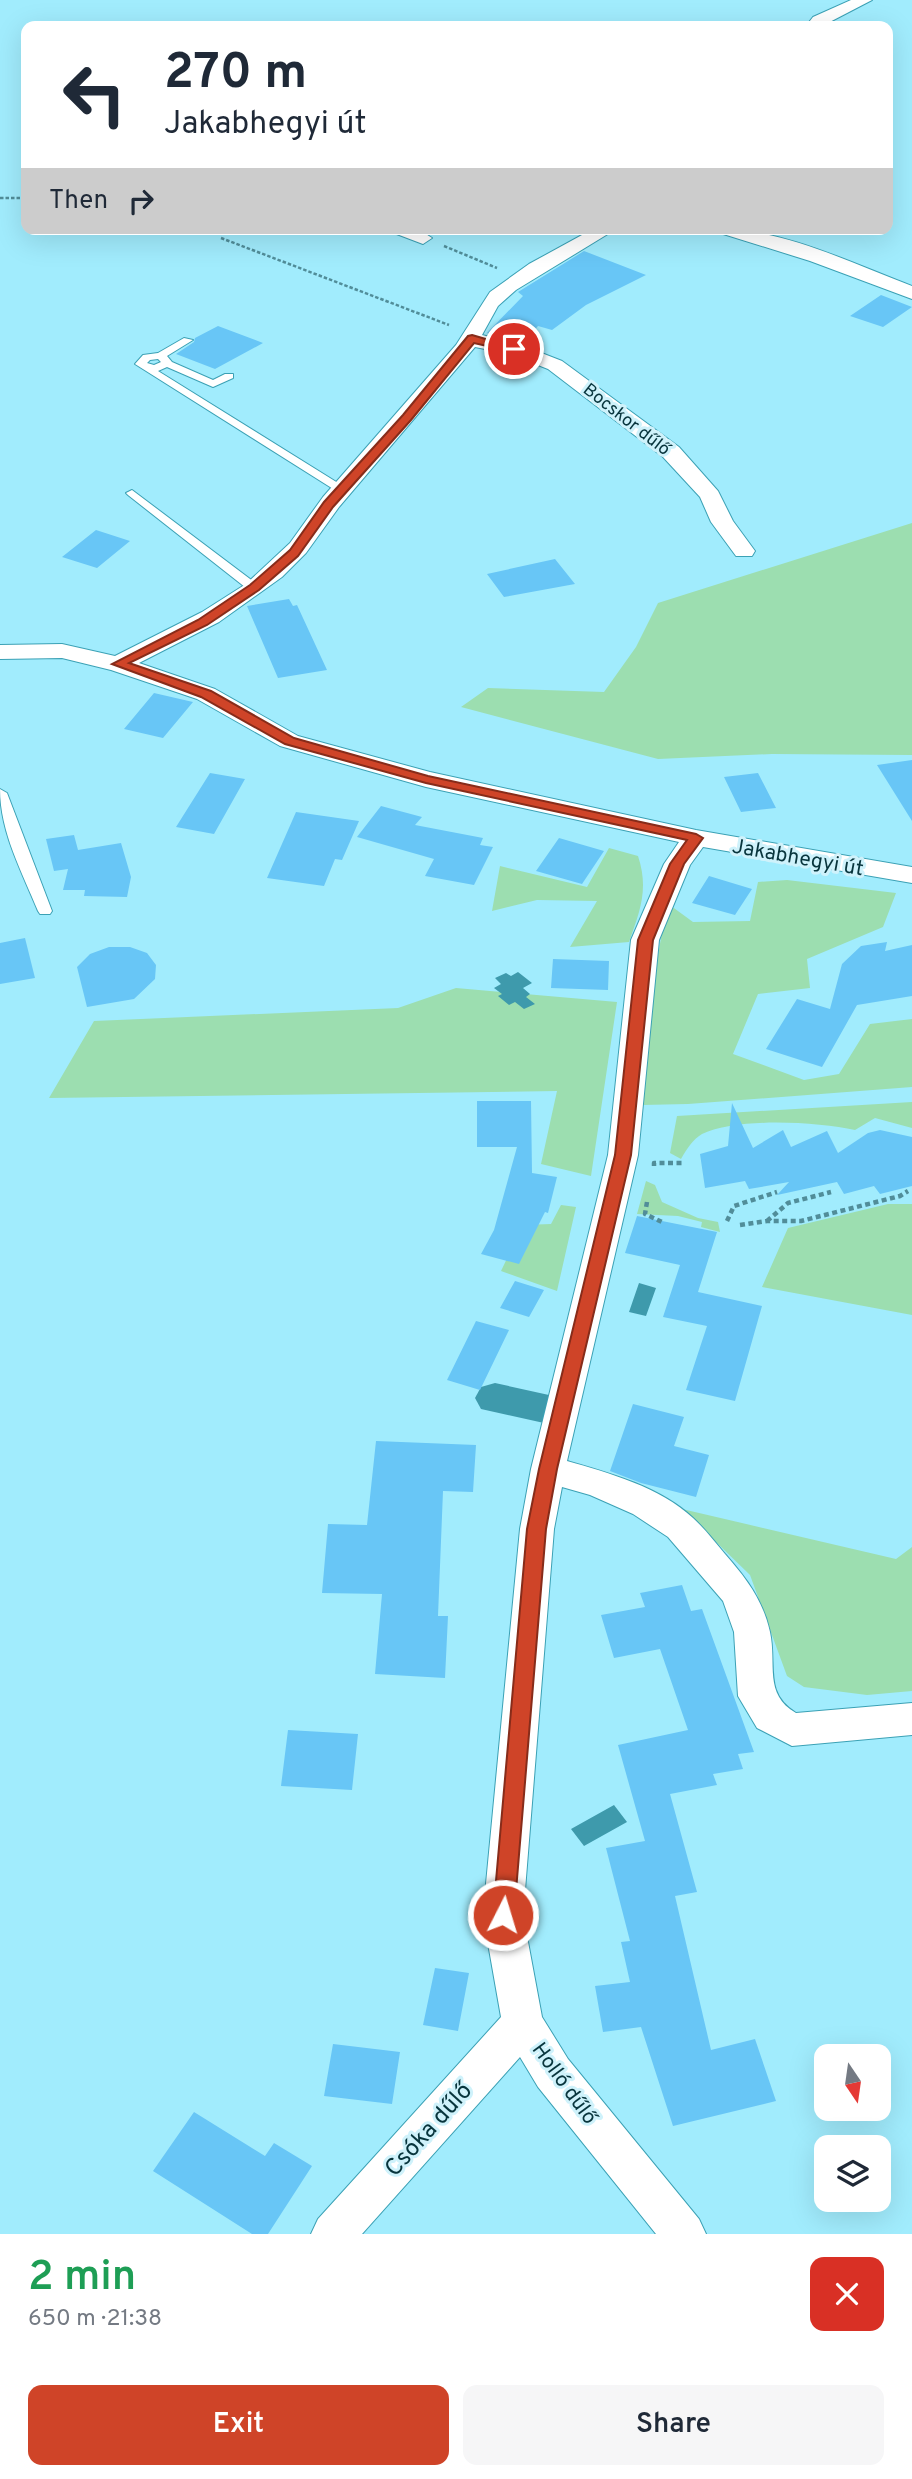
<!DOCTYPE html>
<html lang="en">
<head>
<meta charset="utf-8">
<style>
  :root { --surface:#fff; --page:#f6f6f7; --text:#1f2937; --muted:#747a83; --accent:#cf4428 }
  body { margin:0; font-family:Overpass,sans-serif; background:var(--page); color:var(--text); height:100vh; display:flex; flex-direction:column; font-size:26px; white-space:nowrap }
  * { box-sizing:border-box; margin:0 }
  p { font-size:23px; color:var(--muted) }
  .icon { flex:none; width:38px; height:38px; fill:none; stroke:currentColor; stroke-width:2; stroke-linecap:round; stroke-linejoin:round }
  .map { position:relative; height:2234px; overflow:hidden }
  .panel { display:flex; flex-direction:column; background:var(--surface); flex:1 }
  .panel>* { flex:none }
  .guide { position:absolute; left:21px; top:21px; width:872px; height:214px; border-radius:14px; box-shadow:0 7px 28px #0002; background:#fff; color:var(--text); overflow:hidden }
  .needle { width:46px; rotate:167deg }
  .tools { position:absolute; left:814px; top:2044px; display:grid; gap:14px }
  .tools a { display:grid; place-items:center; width:77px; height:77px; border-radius:14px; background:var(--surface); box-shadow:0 7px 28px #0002; font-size:35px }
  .pin { position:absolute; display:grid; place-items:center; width:60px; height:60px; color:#fff; margin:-30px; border:4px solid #fff; border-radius:50%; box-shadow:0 2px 7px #0007 }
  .me { position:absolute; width:77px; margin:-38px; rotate:5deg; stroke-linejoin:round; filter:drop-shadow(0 0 5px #0008) }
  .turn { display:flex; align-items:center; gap:24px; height:147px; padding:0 28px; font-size:32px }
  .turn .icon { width:91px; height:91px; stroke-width:2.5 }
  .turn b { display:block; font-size:49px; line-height:60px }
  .then { display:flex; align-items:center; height:66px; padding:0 28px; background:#0003; gap:14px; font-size:26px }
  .round { display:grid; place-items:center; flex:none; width:74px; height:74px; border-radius:14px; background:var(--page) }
  .head { display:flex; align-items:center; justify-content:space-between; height:119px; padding:0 28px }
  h1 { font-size:42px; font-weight:600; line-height:52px; color:#1e9e55 }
  .action { display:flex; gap:14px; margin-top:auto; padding:14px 28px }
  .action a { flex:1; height:80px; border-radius:14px; background:var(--accent); color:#fff; font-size:28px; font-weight:600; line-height:80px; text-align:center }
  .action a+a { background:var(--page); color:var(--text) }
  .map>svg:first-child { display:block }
  .green { fill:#9cdeb0 }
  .water { fill:#3e9aac }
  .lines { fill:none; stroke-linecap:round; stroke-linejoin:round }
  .canal { fill:#3e9aac; fill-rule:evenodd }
  .building { fill:#68c6f6 }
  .service-casing { stroke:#3ba1b5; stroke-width:2 }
  .minor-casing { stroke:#3ba1b5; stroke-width:2 }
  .path-far1 { stroke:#518d99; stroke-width:2.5; stroke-dasharray:3.5 2; stroke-linecap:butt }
  .path { stroke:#518d99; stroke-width:4.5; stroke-dasharray:5 3.5; stroke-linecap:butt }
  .service { fill:#fff; fill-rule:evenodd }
  .minor { fill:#fff; fill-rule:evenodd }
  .route { fill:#cf4428; stroke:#872c1a; stroke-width:2 }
  .labels { text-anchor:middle; stroke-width:6; stroke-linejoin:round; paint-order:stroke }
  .far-street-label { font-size:18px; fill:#08353d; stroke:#cff2fb }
  .street-label { font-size:21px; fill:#08353d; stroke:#cff2fb }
  .near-street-label { font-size:24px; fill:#08353d; stroke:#cff2fb }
</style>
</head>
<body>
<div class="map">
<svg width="912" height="2234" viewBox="0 0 912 2234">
  <rect width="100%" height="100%" fill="#a1ecfd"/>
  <path class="green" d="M912,523V755L772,754L658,759L461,707L488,688L604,692L636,647L658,603Z
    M609,848L638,856C649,889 640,911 629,942L570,947L597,901L537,900L492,911L500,866L587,887Z
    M787,880L896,893L883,927L807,959L810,988L758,994L733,1054L804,1080L839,1074L870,1024L912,1019V1087L688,1104L642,1105L635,1090L667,903L693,922L750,921L758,882Z
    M456,988L617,1002L591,1176L541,1164L557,1091L49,1098L94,1021L398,1008Z
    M912,1102V1128L875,1118L855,1130C817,1122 738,1117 702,1134C693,1139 686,1150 681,1159L670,1153L677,1116Z
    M646,1181L655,1185L662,1202L698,1218L718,1222L720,1232L701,1227L702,1222L678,1216L637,1214Z
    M888,1204H912V1315L762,1287L788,1228Z
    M561,1205L576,1207L557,1291L501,1271L523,1225L551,1224Z
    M682,1509L896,1559L912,1547V1691L867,1695L804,1687L787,1676L750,1575Z"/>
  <path class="water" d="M518,972L532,983L523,988L530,994L526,997L535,1004L524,1009L515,1002L509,1005L498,996L502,994L494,988L501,984L495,978L506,973L511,976Z
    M639,1283L656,1288L646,1316L629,1312Z
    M614,1805L627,1822L584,1846L571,1829Z"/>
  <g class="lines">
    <path class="canal" d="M495,1383L558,1397L564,1408L558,1419L544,1423L481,1409L475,1398L481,1387Z"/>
  </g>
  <path class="building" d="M584,251L646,275L586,305L552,330L538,326L523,343L487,333L523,296L518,292Z
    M881,295L912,307L883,327L850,316Z
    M218,326L263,343L215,369L176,354L194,342L195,338Z
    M96,530L130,541L97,568L62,557Z
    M555,559L575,584L504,597L487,574Z
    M289,599L293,606L297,605L327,670L278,678L247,606Z
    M154,693L193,702L163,738L124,729Z
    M912,760V821L877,765Z
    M210,773L245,779L214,834L176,827Z
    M758,773L776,808L741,812L724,777Z
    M381,806L422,817L415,825L483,838L480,845L493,847L474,885L425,876L434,859L357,837Z
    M296,812L359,821L342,860L335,859L324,886L267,878Z
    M74,835L78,850L121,843L131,877L127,897L84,896L85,890H63L68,869L54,871L46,839Z
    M559,838L604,851L582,884L536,871Z
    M709,876L752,889L735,915L692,903Z
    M25,938L35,978L0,984V943Z
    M887,942L885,951L912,945V996L857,1005L822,1067L766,1049L797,999L830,1009L842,964L861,946Z
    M109,947H130L147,953L156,965L155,979L134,999L87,1007L77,967L90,954Z
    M553,959L609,961L608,990L551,988Z
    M477,1101H531L532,1173L557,1177L548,1213L545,1212L519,1264L481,1254L494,1230L517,1147H477Z
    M732,1103L753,1148L783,1130L791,1147L827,1131L838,1153L868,1133L880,1130L912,1137V1186L880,1194L874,1186L844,1194L837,1182L777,1195L789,1182L749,1189L745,1181L705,1188L700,1154L728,1146Z
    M637,1216L717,1232L698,1292L762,1306L735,1401L686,1390L707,1326L663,1317L680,1265L625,1253Z
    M515,1281L544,1290L529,1317L500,1308Z
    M476,1321L509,1330L480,1390L447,1380Z
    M633,1404L684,1417L674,1446L709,1455L696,1497L641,1483L610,1471Z
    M376,1441L476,1445L473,1492L443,1491L438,1616H448L445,1678L375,1674L382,1594L322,1593L328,1524L367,1525Z
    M682,1585L691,1611L702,1609L754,1752L738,1754L743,1769L713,1774L717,1785L670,1794L697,1892L675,1896L711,2050L755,2039L776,2101L673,2126L641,2027L603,2032L595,1986L630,1982L621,1942L630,1941L606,1848L645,1841L618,1745L688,1730L660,1649L614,1658L601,1615L645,1607L640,1593Z
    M288,1730L358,1734L352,1790L281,1786Z
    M435,1968L469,1973L458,2031L423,2025Z
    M333,2044L400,2052L392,2104L324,2096Z
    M194,2112L265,2156L274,2143L312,2166L268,2234H252L153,2171Z"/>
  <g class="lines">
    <defs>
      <path id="service" d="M184,338L193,340L167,356L172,362L213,380L225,374H233V378L213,387L167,367L158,371L346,488V492H338L135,364L143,355L158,353ZM158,359L161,362L154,365L147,363L150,360Z
        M132,490L258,585V591H250L128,495L126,493Z
        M0,789L7,793L52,911L50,914H40L38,911C22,872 0,832 0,789Z"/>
      <path id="minor" d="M851,0H872L822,26H806L813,17Z
        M392,229H418L432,238L423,244L394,233Z
        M593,229H616L516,290L498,306L482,335L521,345L562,361L679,447L718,491L733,521L755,551L752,556H736L711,522L700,497L663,457L548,369L510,354L475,347L339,507L306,553L282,577L219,622L139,663L215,689L298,736L430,772L696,830L912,867V883L703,847L690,865L659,940L638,1155L567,1461C609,1473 660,1487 693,1518C705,1529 715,1542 725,1554C746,1578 763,1600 770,1632C777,1664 763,1694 796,1713L912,1703V1735L792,1746L757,1728L738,1696L734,1632L723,1601L668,1537L633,1514L590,1495L562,1487L554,1529L523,1915L542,2017L568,2059L699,2219L706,2234H656L538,2087L520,2057L362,2234H311L318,2219L501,2017L483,1915L520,1529L531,1469L608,1155L631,940L664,864L679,842L426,787L280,746L197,699L111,670L62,658L0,659V645L62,644L115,656L202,612L246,584L290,543L323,497L456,345L490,292L529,264Z
        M718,229C784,229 851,263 912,286V299L810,261L720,233Z"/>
    </defs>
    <use href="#service" class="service-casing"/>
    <use href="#minor" class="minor-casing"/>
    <path class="path-far1" d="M0,198H26
      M221,238L449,325
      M444,246L497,268"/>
    <path class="path" d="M654,1166V1163H682
      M647,1202L645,1214L662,1222
      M727,1221L734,1206L777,1192
      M767,1221L788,1203L831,1192
      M740,1225L767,1221H801L900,1196L908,1191"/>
    <use href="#service" class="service"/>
    <use href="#minor" class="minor"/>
  </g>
  <path class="route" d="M472,335L520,349L514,352L474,343L411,420L333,507L298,556L259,590L207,625L129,663L211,691L294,738L428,776L696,834L703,838L684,864L653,940L631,1155L557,1469L546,1529L514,1915L511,1922L503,1925L496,1922L493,1915L527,1529L539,1469L615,1155L638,940L670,864L687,840L426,783L285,744L201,697L112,664L198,620L250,585L290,550L324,502L403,415L468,336Z"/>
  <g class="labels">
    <g class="far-street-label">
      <text transform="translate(627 419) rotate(38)" y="6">Bocskor dűlő</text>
    </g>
    <g class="street-label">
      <text transform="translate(798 857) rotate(10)" y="7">Jakabhegyi út</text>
      <text transform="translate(565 2083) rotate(54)" y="7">Holló dűlő</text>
    </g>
    <g class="near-street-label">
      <text transform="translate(428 2129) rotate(-48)" y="8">Csóka dűlő</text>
    </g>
  </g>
</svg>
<div class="tools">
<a><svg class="needle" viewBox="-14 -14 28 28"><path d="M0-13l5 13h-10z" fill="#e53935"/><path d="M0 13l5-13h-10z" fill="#747a83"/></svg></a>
<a><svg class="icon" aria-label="layers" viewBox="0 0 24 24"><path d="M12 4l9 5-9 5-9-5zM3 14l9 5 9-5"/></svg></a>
</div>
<div class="pin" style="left:514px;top:349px;background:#d93025"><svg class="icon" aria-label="arrive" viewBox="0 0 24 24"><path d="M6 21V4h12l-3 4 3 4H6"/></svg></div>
<svg class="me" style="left:503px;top:1915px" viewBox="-20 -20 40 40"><circle r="17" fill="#cf4428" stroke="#fff" stroke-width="3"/><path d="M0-11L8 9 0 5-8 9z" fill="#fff"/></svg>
<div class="guide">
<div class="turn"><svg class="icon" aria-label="left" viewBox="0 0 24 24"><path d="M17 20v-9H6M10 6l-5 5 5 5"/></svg><div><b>270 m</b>Jakabhegyi út</div></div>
<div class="then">Then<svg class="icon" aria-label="right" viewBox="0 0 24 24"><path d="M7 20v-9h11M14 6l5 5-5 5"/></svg></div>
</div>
</div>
<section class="panel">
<div class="head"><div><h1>2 min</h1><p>650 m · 21:38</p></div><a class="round" style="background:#d93025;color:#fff"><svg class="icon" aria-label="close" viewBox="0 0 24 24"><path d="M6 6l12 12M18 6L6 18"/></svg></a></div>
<div class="action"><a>Exit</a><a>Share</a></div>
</section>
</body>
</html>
